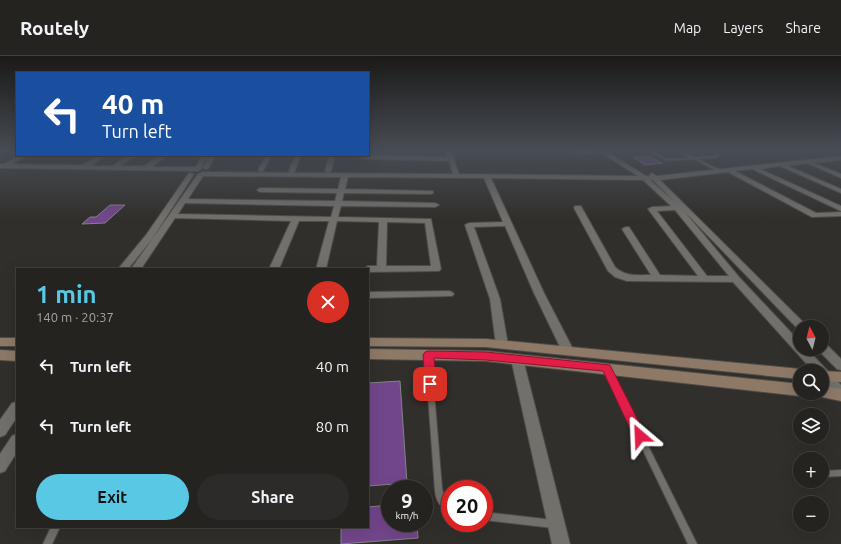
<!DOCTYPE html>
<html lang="en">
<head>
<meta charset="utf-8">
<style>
  :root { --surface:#252320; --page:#2d2b29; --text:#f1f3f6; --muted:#a3a4a5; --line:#42403e; --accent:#58c8e4 }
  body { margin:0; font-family:Ubuntu,sans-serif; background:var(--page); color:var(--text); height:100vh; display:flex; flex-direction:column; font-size:15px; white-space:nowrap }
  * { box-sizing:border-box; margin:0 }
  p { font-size:13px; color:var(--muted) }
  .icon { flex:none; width:22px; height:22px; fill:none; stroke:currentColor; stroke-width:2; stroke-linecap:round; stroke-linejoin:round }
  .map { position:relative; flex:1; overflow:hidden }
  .drawer { position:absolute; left:16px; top:212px; width:353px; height:260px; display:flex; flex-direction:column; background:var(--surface); border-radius:0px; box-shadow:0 4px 16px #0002,0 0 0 1px var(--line) }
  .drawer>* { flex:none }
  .hud { position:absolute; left:16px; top:16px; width:353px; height:84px; border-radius:0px; box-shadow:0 4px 16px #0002,0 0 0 1px var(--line); background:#1a4fa0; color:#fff; overflow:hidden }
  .needle { width:26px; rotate:353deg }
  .controls { position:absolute; left:793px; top:264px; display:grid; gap:8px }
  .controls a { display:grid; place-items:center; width:36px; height:36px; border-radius:50%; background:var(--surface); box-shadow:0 4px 16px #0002,0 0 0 1px var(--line); font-size:20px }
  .speed { position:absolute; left:381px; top:424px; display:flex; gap:8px; font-size:20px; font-weight:700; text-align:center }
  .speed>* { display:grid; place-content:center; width:52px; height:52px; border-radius:50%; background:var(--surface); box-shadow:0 4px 16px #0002,0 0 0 1px var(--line); line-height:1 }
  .speed small { font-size:10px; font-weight:400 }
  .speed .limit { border:6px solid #d22; background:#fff; color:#111 }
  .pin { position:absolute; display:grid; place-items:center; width:34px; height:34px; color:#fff; margin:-17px; border-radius:8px; box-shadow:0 2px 6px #0006 }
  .me { position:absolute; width:44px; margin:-22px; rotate:334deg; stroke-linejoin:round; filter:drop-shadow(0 0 3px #0008) }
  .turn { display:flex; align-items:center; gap:14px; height:84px; padding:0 20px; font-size:18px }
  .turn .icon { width:52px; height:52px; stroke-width:2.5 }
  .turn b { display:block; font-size:28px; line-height:34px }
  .round { display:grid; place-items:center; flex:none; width:42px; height:42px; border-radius:21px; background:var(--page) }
  .head { display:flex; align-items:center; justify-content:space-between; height:68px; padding:0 20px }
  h1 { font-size:24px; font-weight:700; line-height:30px; color:var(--accent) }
  .action { display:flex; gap:8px; margin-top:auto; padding:8px 20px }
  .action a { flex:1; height:46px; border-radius:24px; background:var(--accent); color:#111; font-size:16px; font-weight:700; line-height:46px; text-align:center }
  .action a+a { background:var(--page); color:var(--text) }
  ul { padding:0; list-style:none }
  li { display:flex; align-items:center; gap:12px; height:60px; padding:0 20px }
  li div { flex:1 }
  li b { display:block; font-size:15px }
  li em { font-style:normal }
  header { display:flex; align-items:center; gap:24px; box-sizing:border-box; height:56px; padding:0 20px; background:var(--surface); border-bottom:1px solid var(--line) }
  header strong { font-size:19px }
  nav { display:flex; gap:22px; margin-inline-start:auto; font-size:14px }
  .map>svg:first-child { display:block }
  .building { fill:#72468b; stroke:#858387 }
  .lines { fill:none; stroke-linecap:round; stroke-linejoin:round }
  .lane-casing { stroke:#4e4c48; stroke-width:2 }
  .street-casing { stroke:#4e4c48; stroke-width:2 }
  .secondary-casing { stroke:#4e4c48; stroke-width:2 }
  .lane { fill:#71706b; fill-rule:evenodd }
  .street { fill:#71706b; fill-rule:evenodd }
  .secondary { fill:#8e7967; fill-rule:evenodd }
  .route { fill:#e11d48; stroke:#92132f }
</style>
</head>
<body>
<header>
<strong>Routely</strong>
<nav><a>Map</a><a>Layers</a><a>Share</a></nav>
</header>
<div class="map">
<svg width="841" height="488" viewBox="0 0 841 488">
  <rect width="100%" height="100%" fill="#312f2b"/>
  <path class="building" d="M570,94H593L596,97L575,98Z
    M649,100L662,107L645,109L633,101Z
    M110,149H125L105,167L82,168L90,161H96Z
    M400,325L407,427L368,430V327Z
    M390,449V467H417L418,482L341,488V471H368V451Z"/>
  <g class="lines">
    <defs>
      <path id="lane" d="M646,94H650L667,103L690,102L676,94H680L695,101L715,100L717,99L707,94H711L720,99L716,102L698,103L722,115L719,116L694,103L667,105Z
        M428,297L430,298L431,299L442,432L444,441L450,448V456C440,452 436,445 435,435L425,299L426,298Z
        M605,311H609L610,313L697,488H688L604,313Z
        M841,414V420L822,421V415Z
        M484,456L553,464L556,465L557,468L556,471L553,472L484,464Z
        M51,471H60L52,488H43Z"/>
      <path id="street" d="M0,94H6L0,98Z
        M445,94H451L459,118L638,120L597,94H604L646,120H650V118L652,117L657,120L841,100V104L814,107L841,118V122L807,107L788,110L841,133V137L780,110L760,113L841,150V155L752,113L735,115L816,157L841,156V160L812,161L728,116L660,124L806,269L807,271H800V274L798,273L684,155L739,221L800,286V293H807L841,329V342L836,340L822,325V315H813L733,226L627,225L615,221L608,215L574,152L575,150H581L582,152L615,211C626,221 637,219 651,219L622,173L626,171H629L660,219L698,220L648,153L652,151L671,150L643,124L491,122L544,237L574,295L572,298H564L562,295L534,237L505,170L474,171L500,243L508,289L506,292H498L496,289L490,243L465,169L469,167L503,166L484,122L348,121L345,133L433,135V137L431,138L344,137L342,145L435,147L439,149L435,151L341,150L338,161L431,163L441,213L439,215L368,216V213H363L368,210H377L379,166L337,165L326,213H316L329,165H299L279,213H269L291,165L175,162L141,213H131L198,118L203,116L453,118L449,105L364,103L361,101V99H367L447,101ZM203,120L341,121L338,133L260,132L257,134L260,136L337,137L335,145L188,143ZM650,124H653L675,146ZM185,147L334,150L331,161L178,158ZM675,154L729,220H707L657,155ZM387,166L425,167L431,210H386Z
        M22,99H29L12,108L82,109L100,99H107L91,110H112L130,99H137L120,110H144L161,99H168L152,111H196L202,99H208L201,113L198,115L0,112V108H4Z
        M210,99H216L208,113H204L203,112Z
        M266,99H272L263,115H259L258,114Z
        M295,99H301L295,115L292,117L289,115Z
        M329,99H335L331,115L328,117L325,115Z
        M189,117L194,118L152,183L128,213H118L146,179Z
        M449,235L452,236L454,238L452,240L368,242V236Z
        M822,287L826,288L841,303V314L837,313L818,294L822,293Z
        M517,299L521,300L523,303L570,488H552L511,303L513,300Z
        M17,346V361L5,379L0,381V364L12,347Z
        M17,378V396L5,415L0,417V398L12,380Z"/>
      <path id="secondary" d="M0,282H17V290H0Z
        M368,282L486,283L800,313L806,315H800V323L486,291L368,290Z
        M368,293L486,295L800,328V337H806L800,340L486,305L368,303Z
        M0,294L17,295V305L0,304Z
        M821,315H822L841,316V326L822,325Z
        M822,330L841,333V345L817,340L815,337H822Z"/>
    </defs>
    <use href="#lane" class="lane-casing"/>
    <use href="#street" class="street-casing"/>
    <use href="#secondary" class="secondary-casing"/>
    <use href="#lane" class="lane"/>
    <use href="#street" class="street"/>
    <use href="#secondary" class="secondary"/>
  </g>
  <linearGradient id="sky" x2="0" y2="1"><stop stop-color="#1b1a18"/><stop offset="0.58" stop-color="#484d55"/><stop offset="1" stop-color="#484d55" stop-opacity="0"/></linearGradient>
  <rect width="841" height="163" fill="url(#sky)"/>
  <path class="route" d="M428,295L486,296L610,309L646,380L644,383L640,385L635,383L603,315L486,304L434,302L436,328L435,331L430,332L426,331L425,328L423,299L425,296Z"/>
</svg>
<div class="controls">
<a><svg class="needle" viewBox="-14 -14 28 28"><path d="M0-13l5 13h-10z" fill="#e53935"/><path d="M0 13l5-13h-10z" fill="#a3a4a5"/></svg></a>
<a><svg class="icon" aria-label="search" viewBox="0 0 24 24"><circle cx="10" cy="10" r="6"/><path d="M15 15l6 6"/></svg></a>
<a><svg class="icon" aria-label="layers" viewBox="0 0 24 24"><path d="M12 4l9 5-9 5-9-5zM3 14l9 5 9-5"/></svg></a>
<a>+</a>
<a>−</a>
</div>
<div class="speed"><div>9<small>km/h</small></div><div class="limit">20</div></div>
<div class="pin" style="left:430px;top:328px;background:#d93025"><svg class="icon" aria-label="arrive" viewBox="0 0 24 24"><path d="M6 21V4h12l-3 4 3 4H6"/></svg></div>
<svg class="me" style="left:640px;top:380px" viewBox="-20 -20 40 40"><path d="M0-17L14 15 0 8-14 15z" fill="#e11d48" stroke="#fff" stroke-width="4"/></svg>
<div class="hud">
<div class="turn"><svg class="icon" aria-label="left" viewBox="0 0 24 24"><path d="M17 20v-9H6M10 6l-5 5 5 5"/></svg><div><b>40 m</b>Turn left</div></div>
</div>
<section class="drawer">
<div class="head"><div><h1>1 min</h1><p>140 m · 20:37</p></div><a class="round" style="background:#d93025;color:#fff"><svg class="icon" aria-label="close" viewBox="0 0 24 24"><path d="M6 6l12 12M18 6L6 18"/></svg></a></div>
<ul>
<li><svg class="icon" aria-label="left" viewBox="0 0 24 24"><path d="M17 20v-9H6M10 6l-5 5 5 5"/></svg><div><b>Turn left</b></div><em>40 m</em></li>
<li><svg class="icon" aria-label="left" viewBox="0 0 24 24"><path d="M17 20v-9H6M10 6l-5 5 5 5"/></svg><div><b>Turn left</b></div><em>80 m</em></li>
</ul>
<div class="action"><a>Exit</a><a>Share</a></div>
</section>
</div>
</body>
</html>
